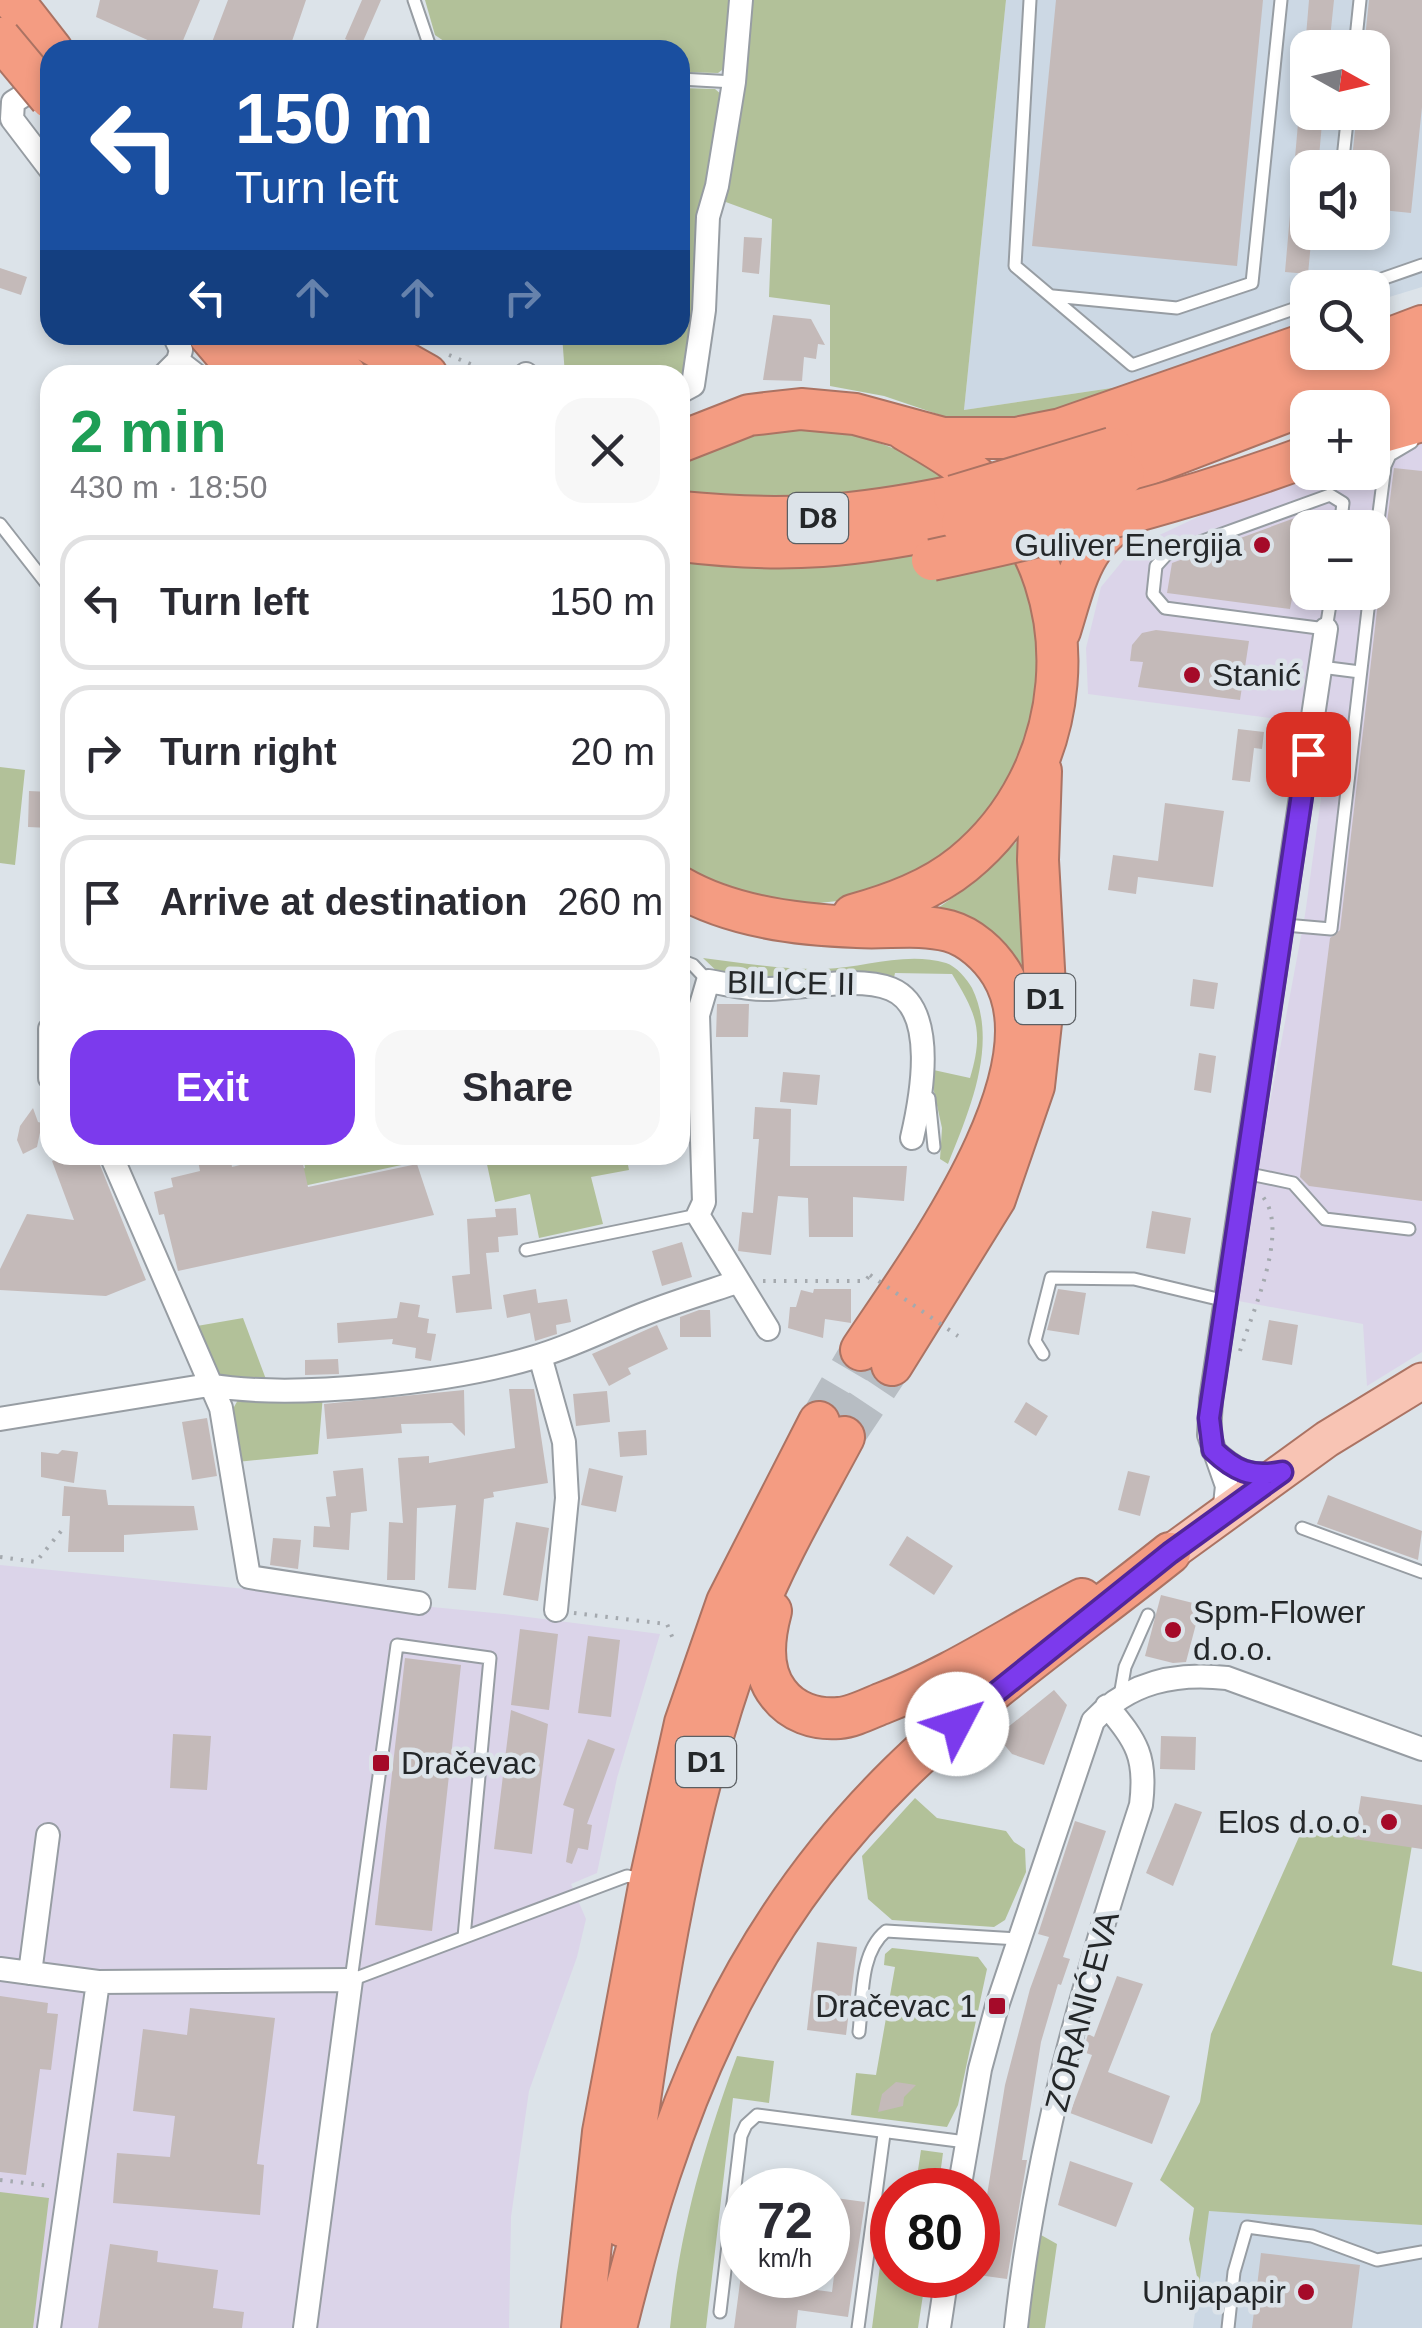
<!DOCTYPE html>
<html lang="en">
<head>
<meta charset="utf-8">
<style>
  :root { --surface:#fff; --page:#f7f7f7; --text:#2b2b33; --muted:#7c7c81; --line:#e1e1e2; --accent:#7c3aed }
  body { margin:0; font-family:Helvetica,sans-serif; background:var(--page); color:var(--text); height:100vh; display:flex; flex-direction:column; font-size:38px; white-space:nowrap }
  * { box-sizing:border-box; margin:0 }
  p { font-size:32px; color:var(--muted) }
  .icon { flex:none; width:55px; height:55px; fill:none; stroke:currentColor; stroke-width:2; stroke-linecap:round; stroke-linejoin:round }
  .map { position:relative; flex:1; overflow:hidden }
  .sheet { position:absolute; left:40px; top:365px; width:650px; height:800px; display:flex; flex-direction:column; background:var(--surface); border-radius:30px; box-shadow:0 5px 15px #0003 }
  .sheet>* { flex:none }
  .banner { position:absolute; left:40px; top:40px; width:650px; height:305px; border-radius:30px; box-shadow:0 5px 15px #0003; background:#1a4fa0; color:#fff; overflow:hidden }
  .needle { width:65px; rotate:98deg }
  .controls { position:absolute; left:1290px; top:30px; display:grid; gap:20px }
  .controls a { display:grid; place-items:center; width:100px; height:100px; border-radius:20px; background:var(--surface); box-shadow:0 5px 15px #0003; font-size:50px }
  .speed { position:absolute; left:720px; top:2168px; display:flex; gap:20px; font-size:50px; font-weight:700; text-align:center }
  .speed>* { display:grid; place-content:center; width:130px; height:130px; border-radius:50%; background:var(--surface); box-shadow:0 5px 15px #0003; line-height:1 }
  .speed small { font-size:25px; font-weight:400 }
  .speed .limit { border:15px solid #d22; background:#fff; color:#111 }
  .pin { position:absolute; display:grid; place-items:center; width:85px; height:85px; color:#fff; margin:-42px; border-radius:20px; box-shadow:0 5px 15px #0006 }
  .me { position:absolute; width:110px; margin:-55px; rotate:50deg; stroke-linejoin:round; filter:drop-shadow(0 0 8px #0008) }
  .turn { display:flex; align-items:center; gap:35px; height:210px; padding:0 30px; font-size:45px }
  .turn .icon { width:130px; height:130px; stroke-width:2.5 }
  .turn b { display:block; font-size:70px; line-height:85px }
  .lanes { display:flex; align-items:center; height:95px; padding:0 30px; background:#0003; justify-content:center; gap:50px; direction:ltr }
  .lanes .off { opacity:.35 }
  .round { display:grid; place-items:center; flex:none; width:105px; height:105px; border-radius:30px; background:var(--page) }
  .head { display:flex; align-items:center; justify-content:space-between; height:170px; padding:0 30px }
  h1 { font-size:60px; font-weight:600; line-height:75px; color:#1e9e55 }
  .cta { display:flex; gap:20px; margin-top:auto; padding:20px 30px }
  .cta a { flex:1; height:115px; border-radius:30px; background:var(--accent); color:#fff; font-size:40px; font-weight:600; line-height:115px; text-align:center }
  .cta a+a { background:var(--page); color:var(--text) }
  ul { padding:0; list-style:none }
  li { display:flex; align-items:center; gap:30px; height:135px; margin:0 20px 15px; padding:0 10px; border:5px solid var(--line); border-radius:30px }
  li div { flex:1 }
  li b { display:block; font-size:38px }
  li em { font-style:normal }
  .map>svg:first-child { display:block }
  .commercial { fill:#dbd4e9; fill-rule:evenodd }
  .built { fill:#ccd8e4; fill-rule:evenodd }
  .green { fill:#b2c199 }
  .building { fill:#c4bab9 }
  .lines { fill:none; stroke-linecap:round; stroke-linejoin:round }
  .highway-tunnel { stroke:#b7bdc3; stroke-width:40; stroke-dasharray:40 20; stroke-linecap:butt }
  .lane-casing { stroke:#979da3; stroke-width:15 }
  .street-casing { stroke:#979da3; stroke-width:26 }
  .primary-casing { stroke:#ab7363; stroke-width:39 }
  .highway-casing { stroke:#ab7363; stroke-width:44 }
  .path { stroke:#a4a9ae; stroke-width:4; stroke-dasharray:2.5 8; stroke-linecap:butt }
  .lane { stroke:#fff; stroke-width:11 }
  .street { stroke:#fff; stroke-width:22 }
  .primary { stroke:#f8c4b4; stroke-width:35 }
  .highway { stroke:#f49c82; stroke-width:40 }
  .highway-bridge-casing { stroke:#ab7363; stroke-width:44; stroke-linecap:butt }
  .path-bridge { stroke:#a4a9ae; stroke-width:4; stroke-dasharray:2.5 8; stroke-linecap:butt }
  .highway-bridge { stroke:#f49c82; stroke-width:40 }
  .route-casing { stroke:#51269a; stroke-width:25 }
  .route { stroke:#7c3aed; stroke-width:18 }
  .poi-dot { fill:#a50a29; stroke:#dce3e9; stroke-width:4 }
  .labels { text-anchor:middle; stroke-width:9; stroke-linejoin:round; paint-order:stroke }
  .shield { fill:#dce3e9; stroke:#5b5f63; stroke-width:2.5 }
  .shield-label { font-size:30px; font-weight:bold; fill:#242729 }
  .poi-label { font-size:32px; fill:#242729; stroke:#dce3e9; text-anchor:end }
  .street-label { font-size:32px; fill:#242729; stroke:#dce3e9 }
</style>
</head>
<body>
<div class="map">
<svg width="1422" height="2328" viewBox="0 0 1422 2328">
  <rect width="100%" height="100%" fill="#dce3e9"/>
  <path class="commercial" d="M1422,431V1352L1367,1386L1363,1324L1233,1300L1305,915L1331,726L1088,694L1086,648L1101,587L1134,547L1253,491L1308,472H1372L1373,444ZM1308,528H1372V592H1308Z
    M0,1565L504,1614L660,1634L617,1778L597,1873L571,1884L586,1919L577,1957L529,2091L511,2217L509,2328H0Z"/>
  <path class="built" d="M1006,0H1422V287L1373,302L1372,288H1308L1307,325L1132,385L964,410ZM1308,48H1372V112H1308ZM1308,168H1372V232H1308Z
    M1208,2210L1422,2225V2328H1193Z"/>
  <path class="green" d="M425,0H736L726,67L718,73L680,72V50H457L435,35Z
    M752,0H1006L964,410L1132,385L1012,424L955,420L884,396L830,386V305L769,297L772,219L723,201Z
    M680,88L715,89L722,95L688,373L680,379V375H565L562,335H680Z
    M798,425C855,432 900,446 948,477L884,491L757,501L680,491V459L722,441Z
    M922,550L1022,557L1047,697L995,811L933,868L866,898L800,905L768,902L680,870V556Z
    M0,767L25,770L15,865L0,863Z
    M1022,837L1030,1014L935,910L968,887Z
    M703,958C743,963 784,970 824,969C864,968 905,951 946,963C956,966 967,979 972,988C999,1044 969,1111 948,1164L940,1159L942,1128L929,1069L970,1078C984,1031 977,1015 952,974L895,973L893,982H777L722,976Z
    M303,1155H433V1162L425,1160L266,1194L263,1178L305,1168Z
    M485,1155H626L629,1170L591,1177L603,1224L539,1238L530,1194L495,1202Z
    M243,1318L267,1382H221L197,1326Z
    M323,1395L318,1454L237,1462L229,1416L239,1398Z
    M915,1798L937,1818L1006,1831L1014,1842L1025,1849L1026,1872L1005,1920L994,1927L892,1920L868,1899L862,1856Z
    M1303,1828L1412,1845L1392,1965L1422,1972V2225L1209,2211L1199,2286L1189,2239L1194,2208L1160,2180L1200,2102L1211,2034Z
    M892,1948L978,1957L987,1969L958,2105L947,2127L851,2115L856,2073L876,2075L895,1967L884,1965L885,1954Z
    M737,2056L774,2061L769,2103L733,2098L706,2328H670C679,2233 704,2145 737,2056Z
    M921,2150L943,2153L938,2190H915Z
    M0,2192L49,2198L33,2328H0Z
    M884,2235L892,2236V2275H926L918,2328H872Z
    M1041,2235L1057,2244L1045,2328H1027Z"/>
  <path class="building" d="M100,0H200L179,50H170L96,17Z
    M228,0H306L289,50H209Z
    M362,0H381L361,46L345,39Z
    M1056,0H1263L1237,266L1032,246Z
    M1309,0H1334L1329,48H1305Z
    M1369,0H1422V107L1411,213L1372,209V168H1351L1357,112H1372V48H1364Z
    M1299,112H1323L1318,168H1308V232H1312L1308,274L1285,272Z
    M744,237L762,238L759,274L742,272Z
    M0,268L27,277L21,295L0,288Z
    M773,315L811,319L825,345L818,344L816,359L804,357L802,381L763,380Z
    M1394,468L1422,471V1201L1309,1186L1300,1177L1330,938L1340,930L1379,593L1374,584L1381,569Z
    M1314,511L1323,512L1321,528H1308V595L1293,593L1290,609L1167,593L1172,563Z
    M1156,630L1249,641L1240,700L1138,687L1143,662L1130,661L1132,645L1142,633Z
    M1238,729L1264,732L1262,749L1254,748L1250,782L1232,780Z
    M29,791L50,792V828L28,827Z
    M1165,803L1224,811L1213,887L1138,877L1136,894L1108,890L1113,855L1158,861Z
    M1193,979L1218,983L1214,1009L1190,1006Z
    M717,1004H749L748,1037H716Z
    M1199,1053L1216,1056L1211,1093L1194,1090Z
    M783,1072L820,1075L817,1105L780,1102Z
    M755,1107L791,1109L790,1166H907L904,1201L853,1197V1237H809L808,1198L778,1196L771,1255L738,1251L742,1212L753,1213L759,1139H753Z
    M33,1108L38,1122L42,1123L37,1147L23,1154L17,1140L20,1126Z
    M67,1155H96L146,1280L106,1296L0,1290V1269L27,1214L74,1220L52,1161Z
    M197,1155H230L232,1167L281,1155H301L308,1187L417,1164L434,1215L178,1271L164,1214L159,1215L154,1192L173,1187L171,1178L200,1171Z
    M516,1208L518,1235L498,1237L499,1252L486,1253L492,1309L456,1313L452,1276L470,1274L467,1219L496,1217L495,1209Z
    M1152,1211L1191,1218L1185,1254L1146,1248Z
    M682,1242L692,1277L662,1286L652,1251Z
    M536,1289L538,1303L567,1299L571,1322L556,1325L557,1334L535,1341L530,1313L507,1318L503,1295Z
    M814,1289H851V1323L825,1319L823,1338L788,1328L790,1307H796L801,1290L813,1293Z
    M1058,1289L1086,1293L1079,1335L1047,1330Z
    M400,1302L420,1305L418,1317L429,1319L427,1333L436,1334L431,1361L415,1358L416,1348L392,1344L393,1339L338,1343L337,1323L397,1318Z
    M699,1310H710L711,1337H680V1317Z
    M1269,1320L1298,1325L1292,1365L1262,1360Z
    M657,1325L668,1349L628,1368L631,1374L609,1386L592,1354Z
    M338,1359L339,1374L305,1375V1360Z
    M509,1389H534L548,1483L493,1492L494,1497L484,1499L476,1590L448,1588L456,1505L417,1508L415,1580H387L389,1522L403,1523L398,1458L429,1456V1463L515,1448Z
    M464,1390L465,1436L452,1423L401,1424L402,1433L327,1439L324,1404Z
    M607,1391L610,1422L576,1426L573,1394Z
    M1026,1402L1048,1416L1036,1436L1014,1422Z
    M207,1418L217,1476L192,1480L182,1422Z
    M646,1430L647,1455L620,1457L618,1432Z
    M62,1450L78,1452L74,1483L41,1477V1452L58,1454Z
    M363,1468L367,1511L351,1513L349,1550L313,1547L314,1526L330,1527L326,1497L336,1496L333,1471Z
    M589,1468L623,1476L616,1512L581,1505Z
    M1128,1471L1150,1476L1140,1516L1118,1510Z
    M64,1486L106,1490L108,1505L194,1506L198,1530L124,1535V1552H68L70,1516H62Z
    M1328,1495L1422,1531L1418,1560L1317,1524Z
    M516,1522L549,1528L538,1601L503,1595Z
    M907,1536L953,1566L934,1595L889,1565Z
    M273,1538L301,1540L298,1569L270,1565Z
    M1161,1595L1201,1605L1186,1662L1173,1663L1145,1656Z
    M520,1629L558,1634L549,1710L511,1705Z
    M588,1636L620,1640L611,1717L578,1713Z
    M405,1658L461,1665L432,1931L375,1925Z
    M1054,1690L1067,1705L1044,1765L1012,1754L997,1736Z
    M511,1710L548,1724L532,1854L494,1849Z
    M173,1734L211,1736L207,1790L170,1788Z
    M1161,1736L1196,1737L1195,1770L1160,1769Z
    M588,1739L615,1749L587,1824L592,1825L588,1850L578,1848L572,1864L566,1862L574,1809L563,1805Z
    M1361,1796L1422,1805V1849L1354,1839Z
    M1175,1803L1202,1812L1173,1886L1146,1873Z
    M1075,1821L1106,1831L1063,1957L1070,1959L1061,1985L1058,1984L1041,2042L1022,2160H1027L1007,2279L978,2275V2250L1005,2085L1030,1989L1049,1937L1038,1934Z
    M817,1942L857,1947L846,2035L807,2030Z
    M1117,1976L1143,1984L1108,2072L1170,2096L1152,2144L1070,2113L1092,2055L1083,2052L1088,2034L1094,2037Z
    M0,1996L48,2003L47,2013L58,2014L51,2070L40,2069L26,2175L0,2172Z
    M190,2008L275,2018L257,2164L264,2165L260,2215L113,2203L117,2153L170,2157L175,2116L133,2111L143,2029L187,2035Z
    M896,2082L916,2085L904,2097L903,2106L878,2112L882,2094Z
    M1070,2161L1133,2183L1116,2227L1058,2205Z
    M828,2197L865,2202L848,2317L798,2310L796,2328H734L741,2275H779L778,2285L832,2292L841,2219L828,2217Z
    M110,2244L158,2251L157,2262L218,2270L213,2308L244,2312L242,2328H98Z
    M1261,2253L1360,2265L1352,2328H1252Z"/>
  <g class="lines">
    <path class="highway-tunnel" d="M819,1422L861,1350
      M844,1437L892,1365"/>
    <defs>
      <path id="lane" d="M414,0L429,44L436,50
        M1030,0L1015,266L1132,365L1308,304
        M1355,48L1360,0
        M680,79L734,82
        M1342,168L1348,112
        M1356,288L1422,265
        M1053,296L1177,308L1252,283L1281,0
        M0,524L50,588
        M1372,568L1385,466L1390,455L1412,442
        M1332,592L1326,629L1165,608L1153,594L1156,566L1167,554L1330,495L1343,503L1340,528
        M1331,599L1368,603
        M1321,667L1360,672
        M1285,925L1331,929L1370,592
        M680,960L693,965L708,981
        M923,1094L929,1098L934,1147
        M1245,1173L1293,1183L1325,1219L1409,1229
        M526,1250L698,1215
        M1043,1354L1035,1341L1051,1278L1134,1279L1226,1301
        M1302,1528L1422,1572
        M1120,1696L1125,1667L1148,1615
        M464,1937L490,1658L397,1645L351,1980L627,1876L646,1880
        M859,2032C863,1999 859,1953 886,1931L1018,1939
        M720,2312L741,2136L746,2125L757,2115L966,2142
        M858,2328L884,2134
        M1228,2328L1234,2272L1247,2227L1312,2236L1377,2260L1422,2252"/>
      <path id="street" d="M47,81L13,102L12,119L50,169
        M174,335L181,350L178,361
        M526,374L527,375
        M164,375L178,361L196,375
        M680,392L693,385L704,310L708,217L717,186L734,82L741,0
        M50,1029V1078
        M111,1155L221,1408L249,1577L419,1603
        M768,1329L698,1215L704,1202L698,1015L708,981C728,984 749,990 769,989C803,988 860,976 891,989C939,1009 921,1099 912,1138
        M540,1356L564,1442L567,1498L556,1610
        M0,1419L209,1385C294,1400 453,1382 535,1357C574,1346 611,1326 649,1312C678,1301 707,1292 737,1282
        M1213,1450C1233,1469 1248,1478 1276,1473
        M1224,1514L1227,1486L1209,1435L1211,1399L1326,629
        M0,1969L98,1982L351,1980L305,2328
        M30,1973L48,1835
        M959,2190L980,2069L997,2006L1093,1721C1129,1682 1175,1672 1227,1678L1422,1749
        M49,2328L98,1982
        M939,2328L947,2275
        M1016,2328C1035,2149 1085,1976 1141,1805C1147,1757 1137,1742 1107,1706"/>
      <path id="primary" d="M1170,1553L1327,1439L1422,1381"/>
      <path id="highway" d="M13,0L52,50
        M209,335L243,375
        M254,335L298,375
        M294,335L346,375
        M356,335L427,375
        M1372,345L1422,326
        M1372,409L1422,387
        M1372,435L1422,421
        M680,442L749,415L801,409L855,414L943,438H1016L1061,429L1308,343
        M1112,448L1353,352
        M1124,474L1422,360
        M680,512C784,522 852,517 954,496
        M680,541C786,554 858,547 962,524
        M1060,631C1077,576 1083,537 1139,509
        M680,887C732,917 798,925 857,927C887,929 919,923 949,931C970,937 989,954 1001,973C1063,1073 915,1268 861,1350
        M853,915C892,904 931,890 963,864C1074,774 1092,597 991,491C966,465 936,448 905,430
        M892,1365L995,1199L1034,1086L1045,987L1038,860L1041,771
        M771,1611C764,1637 760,1670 778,1693C792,1712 815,1720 839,1718C853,1717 870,1708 883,1703C954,1676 1016,1633 1082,1599
        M622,2226C651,2022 677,1812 752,1620C777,1556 812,1497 844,1437
        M582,2328L603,2132L650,1881L685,1723L727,1602L819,1422
        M616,2328C669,2113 738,1932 899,1774C981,1693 1080,1625 1170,1553"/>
    </defs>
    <use href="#lane" class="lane-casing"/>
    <use href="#street" class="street-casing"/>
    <use href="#primary" class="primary-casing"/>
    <use href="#highway" class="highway-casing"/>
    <path class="path" d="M449,355L492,373H506
      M763,1281H865L870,1275
      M1240,1351C1252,1313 1290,1231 1263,1197
      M0,1557L36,1562L66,1525
      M574,1613L667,1624L673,1639
      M0,2180L50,2186"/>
    <use href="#lane" class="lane"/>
    <use href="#street" class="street"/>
    <use href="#primary" class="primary"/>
    <use href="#highway" class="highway"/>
    <defs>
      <path id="highway-bridge" d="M0,38L50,98
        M954,496L1112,448
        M962,524L1124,474
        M932,560C1059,533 1185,502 1308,456"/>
    </defs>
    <use href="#highway-bridge" class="highway-bridge-casing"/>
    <path class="path-bridge" d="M870,1275L958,1336"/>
    <use href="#highway-bridge" class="highway-bridge"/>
  </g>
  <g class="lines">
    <defs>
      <path id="route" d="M957,1724L1170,1553L1282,1472C1251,1478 1235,1471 1213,1450L1209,1418L1308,754"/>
    </defs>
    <use href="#route" class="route-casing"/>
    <use href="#route" class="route"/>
  </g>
  <g class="poi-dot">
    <circle cx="1262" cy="545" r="10"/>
    <circle cx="1192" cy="675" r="10"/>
    <circle cx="1173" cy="1630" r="10"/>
    <rect x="371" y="1753" width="20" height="20" rx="5"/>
    <circle cx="1389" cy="1822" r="10"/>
    <rect x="987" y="1996" width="20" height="20" rx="5"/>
    <circle cx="1306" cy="2292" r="10"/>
  </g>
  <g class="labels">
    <g class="shield">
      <rect x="788" y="493" width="60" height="50" rx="8"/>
      <rect x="1015" y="974" width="60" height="50" rx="8"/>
      <rect x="676" y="1737" width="60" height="50" rx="8"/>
    </g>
    <g class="shield-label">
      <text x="818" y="528">D8</text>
      <text x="1045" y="1009">D1</text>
      <text x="706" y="1772">D1</text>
    </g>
    <g class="poi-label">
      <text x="1242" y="556">Guliver Energija</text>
      <text x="1212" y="686" text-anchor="start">Stanić</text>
      <text x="1193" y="1623" text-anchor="start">Spm-Flower<tspan x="1193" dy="37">d.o.o.</tspan></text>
      <text x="401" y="1774" text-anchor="start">Dračevac</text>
      <text x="1369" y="1833">Elos d.o.o.</text>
      <text x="977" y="2017">Dračevac 1</text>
      <text x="1286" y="2303">Unijapapir</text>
    </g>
    <g class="street-label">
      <text transform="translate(791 983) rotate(1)" y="11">BILICE II</text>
      <text transform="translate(1082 2011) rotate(-75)" y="11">ZORANIĆEVA</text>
    </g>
  </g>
</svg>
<div class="controls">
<a><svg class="needle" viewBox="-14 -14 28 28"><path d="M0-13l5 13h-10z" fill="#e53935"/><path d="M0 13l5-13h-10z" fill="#7c7c81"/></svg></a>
<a><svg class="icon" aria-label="sound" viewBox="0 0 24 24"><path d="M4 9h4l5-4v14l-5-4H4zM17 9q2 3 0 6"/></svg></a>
<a><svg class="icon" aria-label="search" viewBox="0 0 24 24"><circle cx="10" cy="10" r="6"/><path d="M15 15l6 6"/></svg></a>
<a>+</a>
<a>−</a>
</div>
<div class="speed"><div>72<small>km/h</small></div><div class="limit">80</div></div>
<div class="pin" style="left:1308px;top:754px;background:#d93025"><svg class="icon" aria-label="arrive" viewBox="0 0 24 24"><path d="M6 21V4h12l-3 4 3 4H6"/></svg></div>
<svg class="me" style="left:957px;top:1724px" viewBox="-20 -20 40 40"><circle r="19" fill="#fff"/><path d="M0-13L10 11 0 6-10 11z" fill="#7c3aed"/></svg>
<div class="banner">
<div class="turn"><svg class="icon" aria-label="left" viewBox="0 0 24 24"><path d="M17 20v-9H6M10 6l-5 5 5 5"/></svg><div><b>150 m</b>Turn left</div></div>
<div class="lanes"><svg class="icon" aria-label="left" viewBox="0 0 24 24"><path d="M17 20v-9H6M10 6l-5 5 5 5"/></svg><svg class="icon off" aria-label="ahead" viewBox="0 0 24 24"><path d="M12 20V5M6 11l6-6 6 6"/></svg><svg class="icon off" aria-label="ahead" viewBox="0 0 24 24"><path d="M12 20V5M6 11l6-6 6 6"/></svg><svg class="icon off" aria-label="right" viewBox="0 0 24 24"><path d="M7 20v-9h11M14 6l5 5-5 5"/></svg></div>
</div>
<section class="sheet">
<div class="head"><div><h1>2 min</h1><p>430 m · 18:50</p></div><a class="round"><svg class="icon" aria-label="close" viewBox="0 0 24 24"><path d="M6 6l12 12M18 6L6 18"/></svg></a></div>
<ul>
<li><svg class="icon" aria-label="left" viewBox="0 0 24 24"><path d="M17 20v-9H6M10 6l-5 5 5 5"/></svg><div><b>Turn left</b></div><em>150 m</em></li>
<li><svg class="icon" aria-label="right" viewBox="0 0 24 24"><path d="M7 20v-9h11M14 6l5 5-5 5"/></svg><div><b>Turn right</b></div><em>20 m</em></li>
<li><svg class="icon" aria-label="arrive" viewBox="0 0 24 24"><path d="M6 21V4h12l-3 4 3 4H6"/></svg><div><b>Arrive at destination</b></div><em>260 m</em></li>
</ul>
<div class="cta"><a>Exit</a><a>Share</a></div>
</section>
</div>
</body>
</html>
